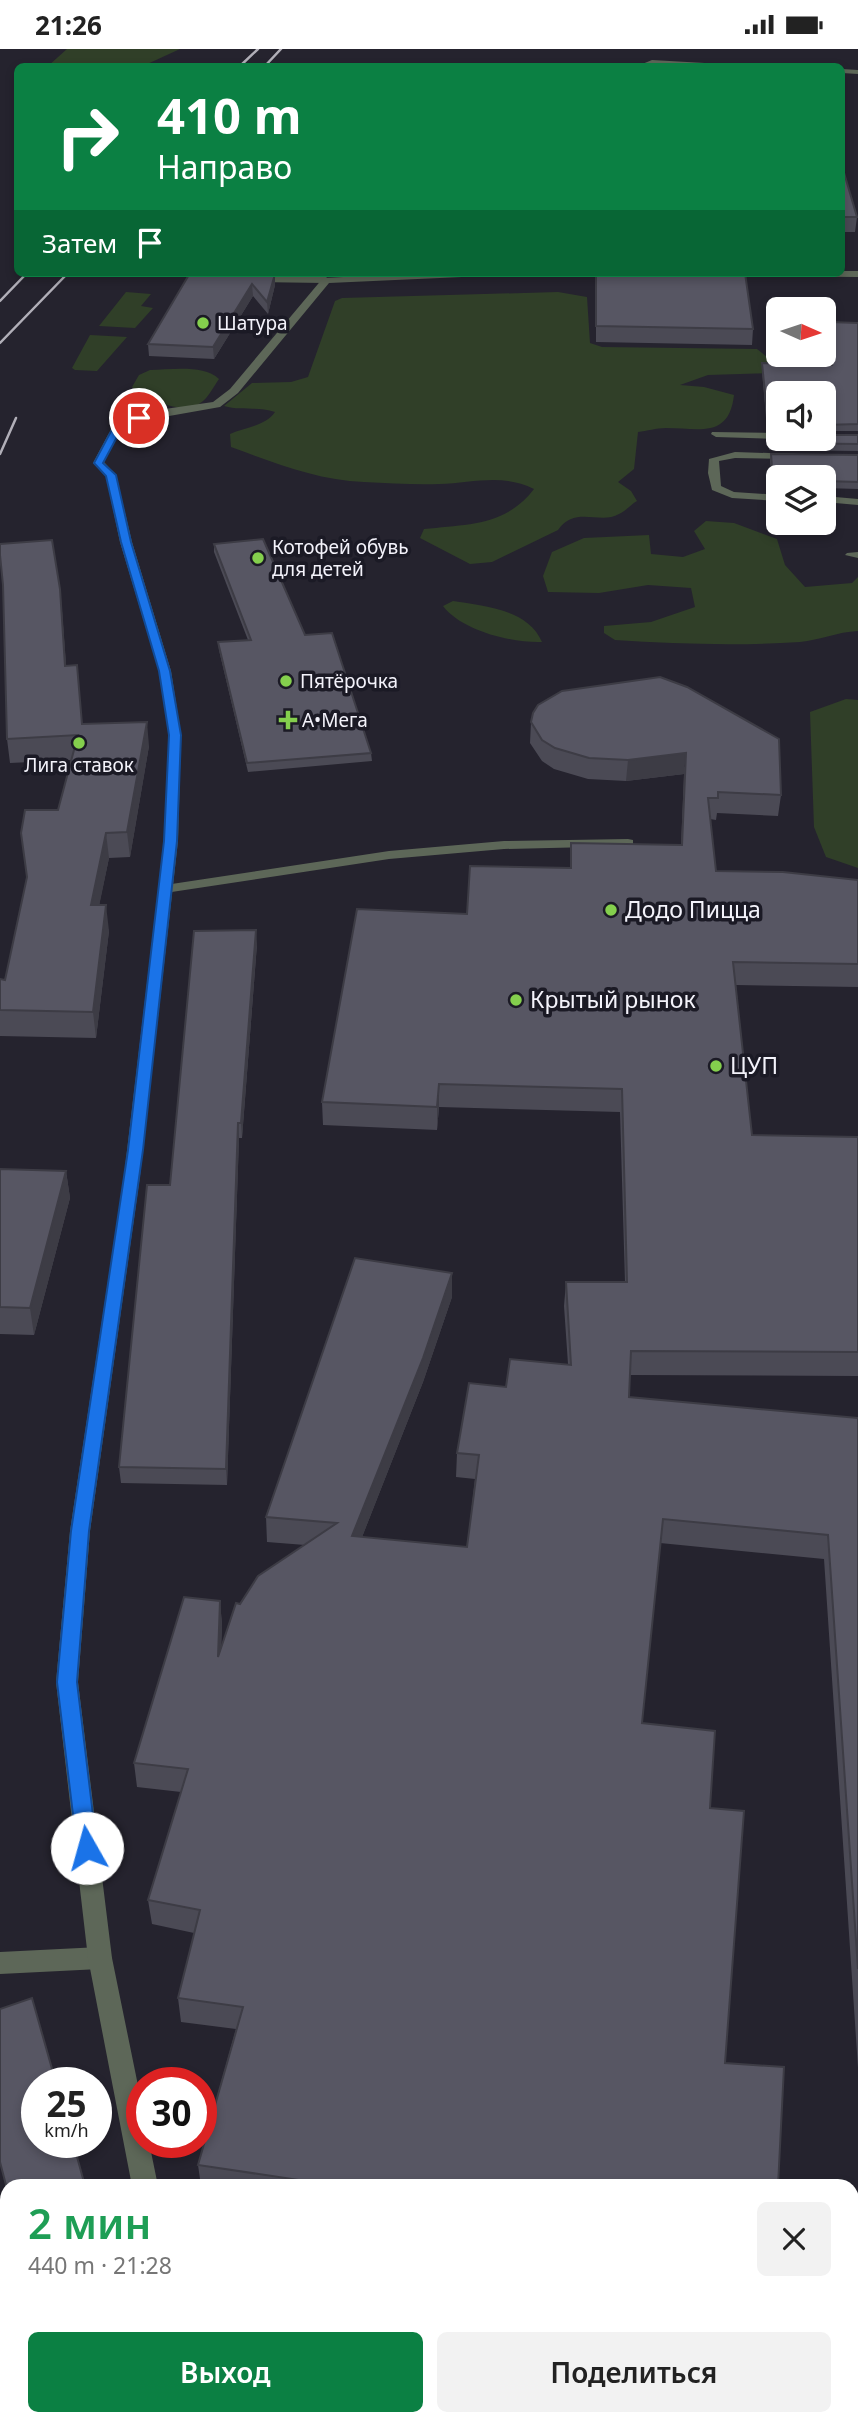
<!DOCTYPE html>
<html lang="ru">
<head>
<meta charset="utf-8">
<style>
  :root { --surface:#fff; --page:#f2f2f2; --text:#222; --muted:#767676; --accent:#0b8043 }
  body { margin:0; font-family:"Noto Sans",sans-serif; background:var(--page); color:var(--text); height:100vh; display:flex; flex-direction:column; font-size:26px; white-space:nowrap }
  * { box-sizing:border-box; margin:0 }
  p { font-size:23px; color:var(--muted) }
  .icon { flex:none; width:38px; height:38px; fill:none; stroke:currentColor; stroke-width:2; stroke-linecap:round; stroke-linejoin:round }
  .map { position:relative; flex:1; overflow:hidden }
  .sheet { position:absolute; left:0px; top:2130px; width:859px; height:247px; display:flex; flex-direction:column; background:var(--surface); border-radius:21px 21px 0 0; box-shadow:0 4px 10px #0003 }
  .sheet>* { flex:none }
  .guide { position:absolute; left:14px; top:14px; width:831px; height:214px; border-radius:10px; box-shadow:0 4px 10px #0003; background:#0b8043; color:#fff; overflow:hidden }
  .needle { width:46px; rotate:93deg }
  .fabs { position:absolute; left:766px; top:248px; display:grid; gap:14px }
  .fabs a { display:grid; place-items:center; width:70px; height:70px; border-radius:10px; background:var(--surface); box-shadow:0 4px 10px #0003; font-size:35px }
  .speed { position:absolute; left:21px; top:2018px; display:flex; gap:14px; font-size:35px; font-weight:700; text-align:center }
  .speed>* { display:grid; place-content:center; width:91px; height:91px; border-radius:50%; background:var(--surface); box-shadow:0 4px 10px #0003; line-height:1 }
  .speed small { font-size:18px; font-weight:400 }
  .speed .limit { border:10px solid #d22; background:#fff; color:#111 }
  .pin { position:absolute; display:grid; place-items:center; width:60px; height:60px; color:#fff; margin:-30px; border:4px solid #fff; border-radius:50%; box-shadow:0 2px 7px #0007 }
  .me { position:absolute; width:77px; margin:-38px; rotate:353deg; stroke-linejoin:round; filter:drop-shadow(0 0 5px #0008) }
  .turn { display:flex; align-items:center; gap:24px; height:147px; padding:0 28px; font-size:32px }
  .turn .icon { width:91px; height:91px; stroke-width:2.5 }
  .turn b { display:block; font-size:49px; line-height:60px }
  .then { display:flex; align-items:center; height:66px; padding:0 28px; background:#0003; gap:14px; font-size:26px }
  .round { display:grid; place-items:center; flex:none; width:74px; height:74px; border-radius:10px; background:var(--page) }
  .summary { display:flex; align-items:center; justify-content:space-between; height:119px; padding:0 28px }
  h1 { font-size:42px; font-weight:600; line-height:52px; color:#1e9e55 }
  .cta { display:flex; gap:14px; margin-top:auto; padding:14px 28px }
  .cta a { flex:1; height:80px; border-radius:10px; background:var(--accent); color:#fff; font-size:28px; font-weight:600; line-height:80px; text-align:center }
  .cta a+a { background:var(--page); color:var(--text) }
  .status { display:flex; justify-content:space-between; align-items:center; height:49px; padding:0 35px; background:var(--surface); direction:ltr }
  .status svg { height:19px; fill:currentColor }
  .map>svg:first-child { display:block }
  .green { fill:#303f28 }
  .lines { fill:none; stroke-linecap:round; stroke-linejoin:round }
  .service { fill:#5d6758; fill-rule:evenodd }
  .minor { fill:#5d6758; fill-rule:evenodd }
  .rail { stroke:#b1afb8; stroke-width:2.5 }
  .wall { fill:#4b4a55 }
  .shaded-wall { fill:#3d3c45 }
  .building { fill:#575663; stroke:#3d3c45; stroke-width:2 }
  .route { fill:#1a73e8; stroke:#114b97; stroke-width:2 }
  .poi-dot { fill:#84cf4d; stroke:#1b1a25; stroke-width:2.5 }
  .labels { text-anchor:middle; stroke-width:7; stroke-linejoin:round; paint-order:stroke }
  .far-poi-label { font-size:19px; fill:#f3f2fa; stroke:#1b1a25; text-anchor:start }
  .poi-label { font-size:23px; fill:#f3f2fa; stroke:#1b1a25; text-anchor:start }
</style>
</head>
<body>
<div class="status"><b>21:26</b><svg viewBox="0 0 49 12"><path d="M0 12V9h3v3zM5 12V6h3v6zM10 12V3h3v9zM15 12V0h3v12zM26 1h20v11H26zM47 4h2v5h-2z"/></svg></div>
<div class="map">
<svg width="858" height="2375" viewBox="0 0 858 2375">
  <rect width="100%" height="100%" fill="#25232e"/>
  <path class="green" d="M67,0H180L143,17H48Z
    M126,243L151,245L141,257L153,259L135,279L99,277Z
    M558,243L587,248L590,294L602,298L757,300L767,308L791,311L795,319L768,324L708,326L680,336L704,338L734,346C729,390 699,379 666,379C656,379 647,382 638,383L634,420L618,433L631,442L637,452C630,456 626,462 619,465C600,476 575,456 558,481L492,513L470,515L420,489L424,480C468,475 506,477 534,440C502,424 473,434 439,435C415,436 389,434 364,433C317,431 275,414 231,398L230,385C245,378 266,377 275,363C257,357 241,362 224,357L252,334L291,333L308,328L335,252L342,249Z
    M90,286L127,288L97,322L75,321L72,319Z
    M150,321C170,321 203,315 219,330C214,337 209,347 203,352C186,368 146,351 132,338L139,326Z
    M706,472L734,474L777,490L785,516L805,538L852,534L858,528V582C837,583 820,591 800,593C738,597 677,595 615,591L604,584V577L651,573L695,558L691,539L648,536L599,544L548,543L543,527L552,503L584,489L649,486L651,505L683,508L705,500L694,482Z
    M453,552C484,557 528,560 542,593C512,594 462,582 443,557Z
    M846,650L858,651V819L826,808L814,778L810,663Z"/>
  <g class="lines">
    <path class="service" d="M652,11L740,16L743,18L653,15L635,18Z
      M842,20L858,21V25L842,24Z
      M252,228H326L330,231L326,234L255,233L251,230Z
      M712,383L779,384V390L716,388L711,385Z
      M735,403L799,405V409L795,410L735,409L719,412L721,437L734,443L779,446V452L732,449L712,441L708,424L709,410Z
      M824,447L858,450V456L824,453Z
      M858,503V509L845,506L847,504Z
      M628,790L633,791V797L504,800L389,810L165,844L158,840L165,836L389,802L504,792Z
      M100,1898L108,1902L112,1909L108,1916L100,1920L0,1925V1903Z"/>
    <path class="minor" d="M842,222H858V228L742,227L738,224Z
      M424,224H488L484,227L329,234L238,344L220,358L124,375L104,413L116,426L132,493L171,622L181,686L178,792L140,1127L90,1482L78,1633L112,1909L142,2056V2093H149L158,2137H132L88,1909L56,1633L70,1482L124,1127L164,792L169,686L159,622L120,493L106,427L93,414L116,371L158,361L213,353L230,340L323,229Z
      M211,2370H239L241,2375H213Z
      M325,2370H369L371,2375H327Z"/>
    <path class="rail" d="M239,18L258,0
      M264,18L281,0
      M0,252L27,224
      M0,294L68,224
      M0,405L16,369"/>
  </g>
  <path class="wall" d="M842,117L857,168L855,183H842Z
    M190,224H278V225H275V236L268,265L253,247L214,310L149,307L148,295Z
    M596,224L753,280L752,296L596,293Z
    M829,273L858,274V382H824V345H779V383L767,381L762,321V314L831,316L828,280Z
    M769,385L858,386V402L769,401Z
    M771,405L858,406V440L824,439V429H779V438H773L770,412Z
    M214,495L305,586L371,704L372,712L248,723L219,601L218,593L248,591L214,503Z
    M62,562L66,617L82,675L149,697L130,808L109,809L99,856L109,882L96,989L0,987V930L5,931L58,761L72,711L10,714L7,690Z
    M531,673L781,746L778,767L717,764L716,771L710,770L716,822L858,831V938L736,936L752,1086L858,1088V1327L630,1326L629,1348L858,1369V2019L824,1510L660,1494L642,1674L710,1759L725,2014L778,2137H201L198,2116L236,1980L181,1973L178,1949L194,1884L152,1875L148,1851L181,1743L137,1738L134,1714L220,1552L222,1576L221,1598L240,1555L305,1496L267,1493L266,1468L452,1224V1248L423,1333L362,1488L467,1498L475,1430L456,1428L457,1404L506,1338L568,1315L564,1257L566,1233H625L620,1063L439,1058L437,1081L323,1076L322,1053L467,865L570,819L571,794L681,796L684,725L626,732L588,730L554,720L542,712L530,694Z
    M257,895L242,1089H239L227,1436L121,1434L119,1418L170,1136Z
    M0,1120L66,1122L70,1149L34,1286L0,1285Z
    M0,2221L7,2222V2326H0Z"/>
  <path class="shaded-wall" d="M275,225V236L268,265L267,253Z
    M252,235L253,247L214,310L213,298Z
    M60,540L62,562L68,640L65,617Z
    M147,673L149,697L130,808L127,783Z
    M686,704L684,725L626,732L628,711Z
    M106,784L109,809L94,882L91,856Z
    M106,856L109,882L96,989L93,963Z
    M256,881L257,895L242,1089L241,1074Z
    M439,1035V1058L437,1081V1058Z
    M238,1074L239,1089L227,1436L226,1420Z
    M66,1122L70,1149L34,1286L30,1259Z
    M452,1224V1248L423,1333L353,1511L352,1487Z
    M220,1552L222,1576L220,1632L218,1608Z"/>
  <path class="building" d="M842,117L857,168H842Z
    M190,224H254L275,225L267,253L252,235L213,298L148,295Z
    M596,224H745L753,280L596,277Z
    M829,273L858,274V375L824,376V345H779V376L768,374L762,314L832,316Z
    M769,385H779V390H824V386H858V395L770,394Z
    M771,405L858,406V433L824,432V429H779V431H773Z
    M263,490L305,586L332,584L371,704L247,714L218,593L251,591L214,495Z
    M52,491L60,540L65,617L77,616L82,675L147,673L127,783L106,784L91,856H106L93,963L0,961V930L5,931L27,828L21,784L25,761H58L78,686L7,690L3,536L0,506V495Z
    M660,628L687,638L779,690L781,746L718,743V749H708L716,822L783,823L858,831V915L733,913L752,1086L858,1088V1303L631,1302L629,1348L858,1369V1920L828,1486L663,1470L642,1674L715,1682L710,1759L744,1762L725,2014L784,2018L778,2137H319V2134L198,2116L243,1958L178,1949L200,1861L148,1851L188,1720L134,1714L184,1548L220,1552L218,1608L236,1554L240,1555L258,1527L337,1474L266,1468L355,1209L452,1224L423,1309L352,1487L467,1498L479,1406L457,1404L469,1334L506,1338L510,1310L571,1316L566,1233H627L622,1040L439,1035L437,1058L322,1053L357,860L467,865L470,817L571,819V794L682,796L686,704L628,711L589,709L555,699L542,691L531,673L533,664L538,656L562,642Z
    M256,881L241,1074H238L226,1420L119,1418L147,1136H170L194,882Z
    M0,1120L66,1122L30,1259L0,1258Z
    M32,1949L56,2034H37V2093H73L85,2137H7V2140L0,2113V1960Z
    M0,2221L7,2222V2317H0Z
    M66,2370H151L153,2375H67Z"/>
  <path class="route" d="M139,366L142,367V371L124,375L103,414L116,426L131,493L170,622L181,686L177,792L143,1101L89,1482L77,1633L97,1799L94,1805L87,1807L80,1805L77,1799L57,1633L71,1482L128,1101L164,792L169,686L159,622L121,493L106,427L94,414L117,371Z"/>
  <g class="poi-dot">
    <circle cx="203" cy="274" r="7"/>
    <circle cx="258" cy="509" r="7"/>
    <circle cx="286" cy="632" r="7"/>
    <path d="M284.5 660.5h7v7h7v7h-7v7h-7v-7h-7v-7h7z"/>
    <circle cx="79" cy="694" r="7"/>
    <circle cx="611" cy="861" r="7"/>
    <circle cx="516" cy="951" r="7"/>
    <circle cx="716" cy="1017" r="7"/>
  </g>
  <g class="labels">
    <g class="far-poi-label">
      <text x="217" y="281">Шатура</text>
      <text x="272" y="505">Котофей обувь<tspan x="272" dy="22">для детей</tspan></text>
      <text x="300" y="639">Пятёрочка</text>
      <text x="302" y="678">А•Мега</text>
      <text x="79" y="723" text-anchor="middle">Лига ставок</text>
    </g>
    <g class="poi-label">
      <text x="625" y="869">Додо Пицца</text>
      <text x="530" y="959">Крытый рынок</text>
      <text x="730" y="1025">ЦУП</text>
    </g>
  </g>
</svg>
<div class="fabs">
<a><svg class="needle" viewBox="-14 -14 28 28"><path d="M0-13l5 13h-10z" fill="#e53935"/><path d="M0 13l5-13h-10z" fill="#767676"/></svg></a>
<a><svg class="icon" aria-label="sound" viewBox="0 0 24 24"><path d="M4 9h4l5-4v14l-5-4H4zM17 9q2 3 0 6"/></svg></a>
<a><svg class="icon" aria-label="layers" viewBox="0 0 24 24"><path d="M12 4l9 5-9 5-9-5zM3 14l9 5 9-5"/></svg></a>
</div>
<div class="speed"><div>25<small>km/h</small></div><div class="limit">30</div></div>
<div class="pin" style="left:139px;top:369px;background:#d93025"><svg class="icon" aria-label="arrive" viewBox="0 0 24 24"><path d="M6 21V4h12l-3 4 3 4H6"/></svg></div>
<svg class="me" style="left:87px;top:1799px" viewBox="-20 -20 40 40"><circle r="19" fill="#fff"/><path d="M0-13L10 11 0 6-10 11z" fill="#1a73e8"/></svg>
<div class="guide">
<div class="turn"><svg class="icon" aria-label="right" viewBox="0 0 24 24"><path d="M7 20v-9h11M14 6l5 5-5 5"/></svg><div><b>410 m</b>Направо</div></div>
<div class="then">Затем<svg class="icon" aria-label="arrive" viewBox="0 0 24 24"><path d="M6 21V4h12l-3 4 3 4H6"/></svg></div>
</div>
<section class="sheet">
<div class="summary"><div><h1>2 мин</h1><p>440 m · 21:28</p></div><a class="round"><svg class="icon" aria-label="close" viewBox="0 0 24 24"><path d="M6 6l12 12M18 6L6 18"/></svg></a></div>
<div class="cta"><a>Выход</a><a>Поделиться</a></div>
</section>
</div>
</body>
</html>
